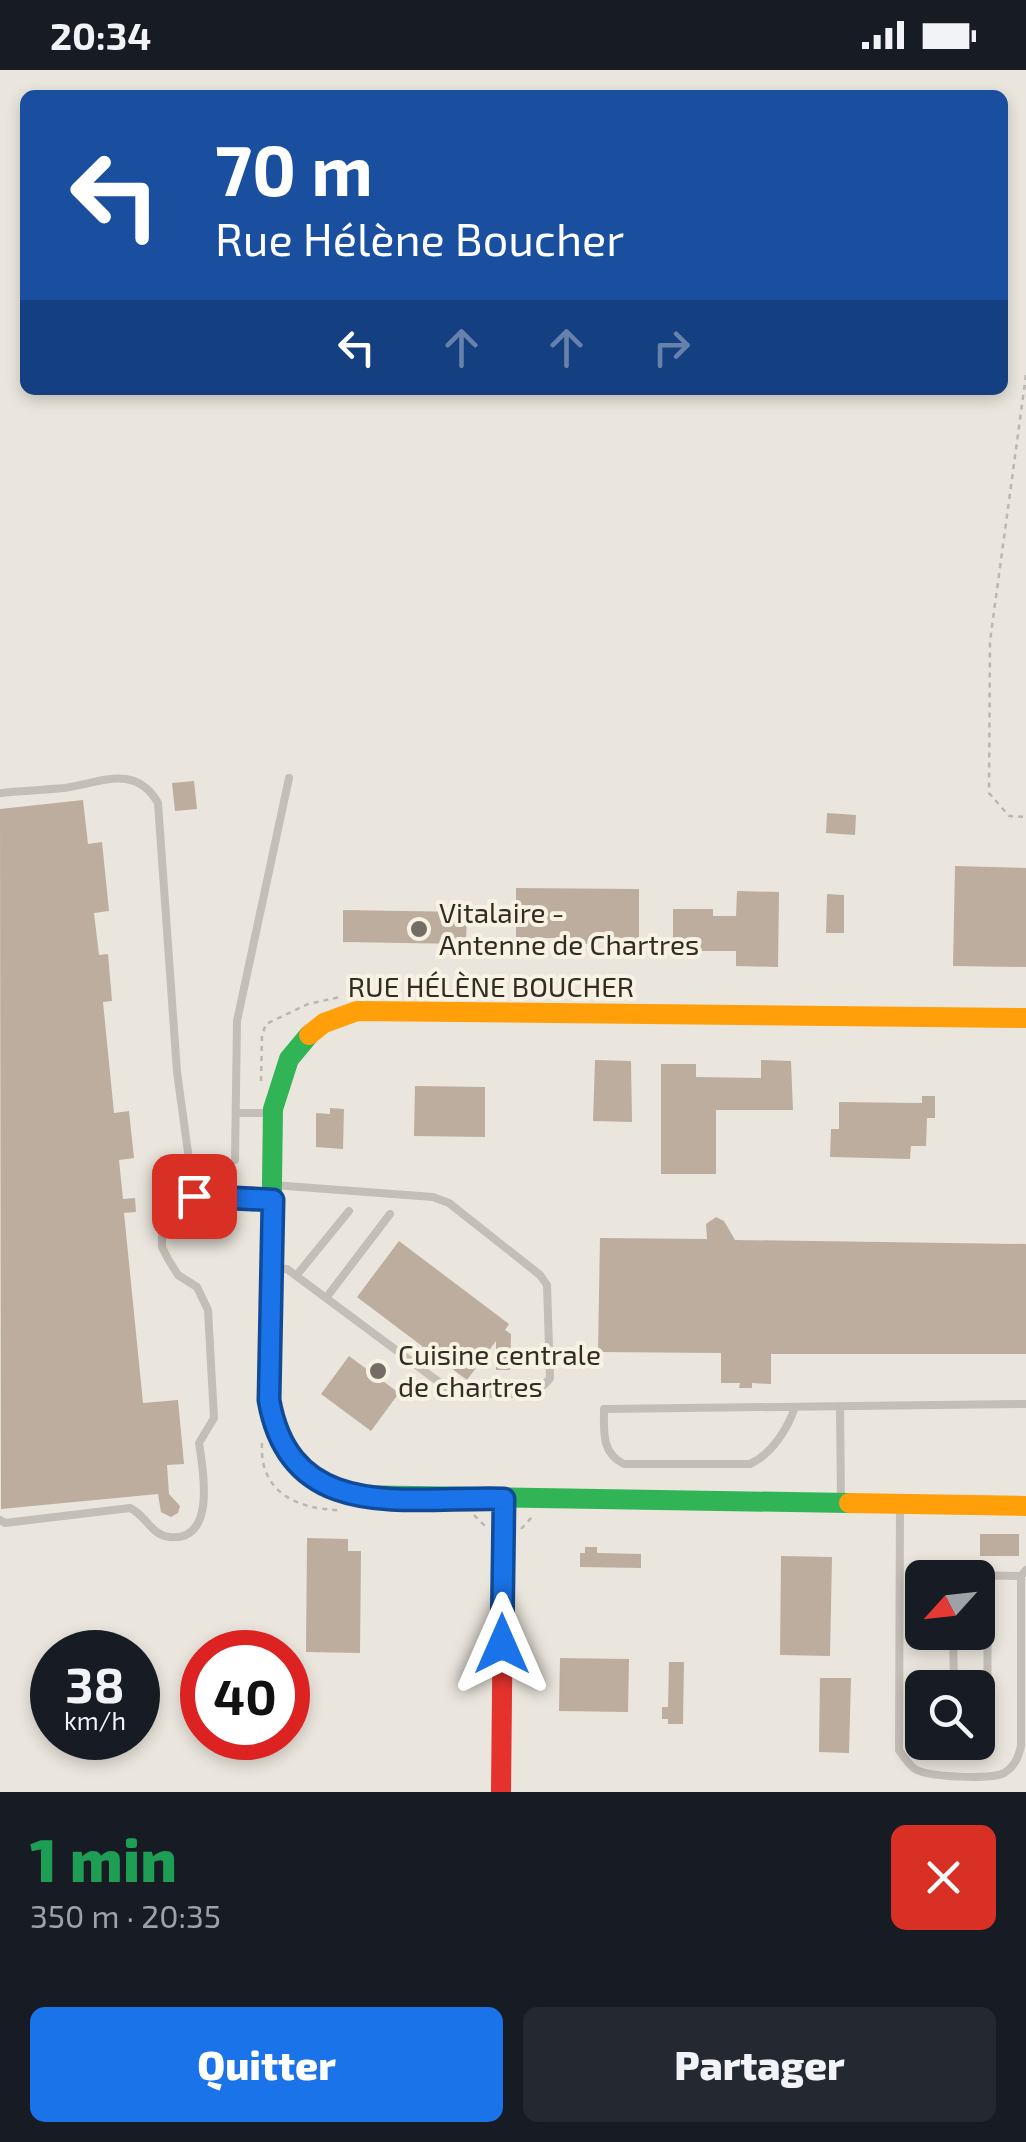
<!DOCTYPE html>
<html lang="fr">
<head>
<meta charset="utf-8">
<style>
  :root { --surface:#171b24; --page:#242831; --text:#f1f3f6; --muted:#9ea1a6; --accent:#1a73e8 }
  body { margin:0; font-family:"Exo 2",sans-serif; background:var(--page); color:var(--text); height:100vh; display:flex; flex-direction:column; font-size:38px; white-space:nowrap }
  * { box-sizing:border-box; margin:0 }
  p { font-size:32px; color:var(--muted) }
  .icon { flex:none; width:55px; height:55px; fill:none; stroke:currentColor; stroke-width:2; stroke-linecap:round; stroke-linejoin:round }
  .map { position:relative; height:1722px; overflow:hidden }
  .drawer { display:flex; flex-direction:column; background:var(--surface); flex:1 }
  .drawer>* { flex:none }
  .top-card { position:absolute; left:20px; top:20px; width:988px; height:305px; border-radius:15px; box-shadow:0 5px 15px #0003; background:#1a4fa0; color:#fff; overflow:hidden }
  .needle { width:65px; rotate:243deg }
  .fabs { position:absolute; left:905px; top:1490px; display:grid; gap:20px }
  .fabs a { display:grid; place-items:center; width:90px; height:90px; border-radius:15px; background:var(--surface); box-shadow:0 5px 15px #0003; font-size:50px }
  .speed { position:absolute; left:30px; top:1560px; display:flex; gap:20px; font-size:50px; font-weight:700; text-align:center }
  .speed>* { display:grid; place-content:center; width:130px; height:130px; border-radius:50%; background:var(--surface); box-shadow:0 5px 15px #0003; line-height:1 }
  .speed small { font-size:25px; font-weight:400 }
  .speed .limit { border:15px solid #d22; background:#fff; color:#111 }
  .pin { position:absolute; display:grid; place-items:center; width:85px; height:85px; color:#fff; margin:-42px; border-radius:20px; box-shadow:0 5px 15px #0006 }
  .me { position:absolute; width:110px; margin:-55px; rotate:0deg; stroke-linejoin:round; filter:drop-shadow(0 0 8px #0008) }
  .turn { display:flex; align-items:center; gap:35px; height:210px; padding:0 30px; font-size:45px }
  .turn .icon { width:130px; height:130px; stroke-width:2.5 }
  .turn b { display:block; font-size:70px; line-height:85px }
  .lanes { display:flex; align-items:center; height:95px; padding:0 30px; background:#0003; justify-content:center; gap:50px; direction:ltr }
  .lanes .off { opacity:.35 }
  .round { display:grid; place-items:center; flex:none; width:105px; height:105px; border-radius:15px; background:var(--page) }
  .headline { display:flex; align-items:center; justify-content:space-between; height:170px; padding:0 30px }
  h1 { font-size:60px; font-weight:800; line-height:75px; color:#1e9e55 }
  .action { display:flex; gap:20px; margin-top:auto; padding:20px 30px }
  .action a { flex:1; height:115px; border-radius:15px; background:var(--accent); color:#fff; font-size:40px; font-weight:800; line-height:115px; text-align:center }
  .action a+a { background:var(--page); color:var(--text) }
  .status { display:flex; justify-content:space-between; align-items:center; height:70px; padding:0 50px; background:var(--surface); direction:ltr }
  .status svg { height:28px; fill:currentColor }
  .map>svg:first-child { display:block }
  .building { fill:#bdad9f }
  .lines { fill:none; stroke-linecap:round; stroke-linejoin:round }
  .path { stroke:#bbb7af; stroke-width:2.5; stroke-dasharray:5 5; stroke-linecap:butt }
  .lane { stroke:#c3beb6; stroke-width:8 }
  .fast { stroke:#30b455; stroke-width:20 }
  .slow { stroke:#ff9f0a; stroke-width:20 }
  .jam { stroke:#e5322d; stroke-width:20 }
  .route-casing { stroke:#114b97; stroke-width:25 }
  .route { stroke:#1a73e8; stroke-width:18 }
  .poi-dot { fill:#736d65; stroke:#f8f2e3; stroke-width:4 }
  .labels { text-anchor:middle; stroke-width:8; stroke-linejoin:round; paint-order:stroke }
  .poi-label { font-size:28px; fill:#332c25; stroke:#f8f2e3; text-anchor:start }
  .street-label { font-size:28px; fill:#332c25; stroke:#f8f2e3 }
</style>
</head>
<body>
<div class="status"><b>20:34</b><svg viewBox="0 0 49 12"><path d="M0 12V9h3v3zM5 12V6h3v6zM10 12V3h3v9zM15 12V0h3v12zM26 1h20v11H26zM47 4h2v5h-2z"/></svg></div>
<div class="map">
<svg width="1026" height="1722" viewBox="0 0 1026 1722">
  <rect width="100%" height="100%" fill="#eae6dd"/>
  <path class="building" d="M194,711L197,739L175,741L172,713Z
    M83,730L88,774L102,772L109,841L94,843L99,885L108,884L112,931L103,932L114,1043L129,1041L134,1088L119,1090L123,1129L135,1128L136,1142L124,1143L143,1333L178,1330L184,1394L167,1395L169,1424L180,1436L178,1443L171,1447L161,1442L158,1424L1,1439L0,739Z
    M827,743L856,745L855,765L826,763Z
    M955,796L1026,798V897L953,896Z
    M516,818L639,819V870H589V874H572V868H516Z
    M737,821L779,822L778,897L736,896V881H683L682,868H673V839H713V846H736Z
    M827,824L844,825V863H826Z
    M343,840L467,842L466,874L343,872Z
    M595,990L631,991L632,1052L593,1051Z
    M761,990L791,991L793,1040H716V1104H661V994H696V1007L761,1008Z
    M415,1016L485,1017V1067L414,1066Z
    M922,1026H935V1048H927L926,1076H911L910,1089L830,1087L831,1059H839V1032L922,1033Z
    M330,1038L344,1039L343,1079L316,1077V1043L330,1044Z
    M716,1147L724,1151L735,1170L1026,1174V1284H771V1314L752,1313V1318H739L740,1313H721V1283L598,1282L600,1168L707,1169L706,1154Z
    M399,1171L509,1254L505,1260L511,1264L510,1300H496V1271L467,1310L357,1227Z
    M349,1286L399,1323L371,1361L321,1324Z
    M980,1464H1019V1486H980Z
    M307,1468L348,1469V1481H361L360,1583L306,1582Z
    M585,1477H597V1483L641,1484V1498L580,1497V1483H585Z
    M781,1486L832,1487L830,1586L780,1585Z
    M560,1588L629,1589L628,1642L559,1641Z
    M669,1592H684L683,1654H668V1649H662V1637H668Z
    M820,1608H851L849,1683L819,1682Z"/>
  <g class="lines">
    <path class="path" d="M1026,305L990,571L989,723L1009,746L1026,747
      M261,1011L262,965L266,954L308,934L340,927
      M262,1373C259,1422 297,1440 342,1440
      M474,1445L486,1457
      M521,1459L532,1447"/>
    <path class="lane" d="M0,723C21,721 43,720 64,718C100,713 135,693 158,733L177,1002L194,1126
      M236,1043H269
      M235,1090L237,951L289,708
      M273,1115L433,1127L449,1133L540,1205L547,1215L550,1308C534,1333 485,1322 458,1322L447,1318L287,1199L274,1198
      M296,1206L349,1141
      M326,1228L390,1144
      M840,1336L841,1432
      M795,1337C788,1358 772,1384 750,1394H624C601,1383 604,1361 604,1339C745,1337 885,1336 1026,1334
      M900,1436L899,1680C903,1686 909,1695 915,1699C927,1707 992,1710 1004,1703C1015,1696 1018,1688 1021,1676V1506L1026,1500
      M0,1450L5,1453L130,1438C146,1445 151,1465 169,1467C217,1473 203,1399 199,1373L214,1348L208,1240L197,1217L178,1205L168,1189L162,1177V1159L167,1144L180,1129L194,1126L272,1130
      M955,1508L964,1505L1021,1506
      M953,1562L954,1618
      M978,1671L987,1666L988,1505"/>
    <path class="fast" d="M309,965L289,989L273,1039L269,1330L278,1364L294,1390L317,1410L349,1425L849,1433"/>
    <path class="slow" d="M309,965L324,953L357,941L1026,948
      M849,1433L1026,1436"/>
    <path class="jam" d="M501,1722L504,1429"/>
  </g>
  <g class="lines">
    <defs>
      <path id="route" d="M194,1126L273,1130L269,1330C291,1455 407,1426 504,1429L502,1574"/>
    </defs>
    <use href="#route" class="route-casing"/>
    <use href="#route" class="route"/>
  </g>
  <g class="poi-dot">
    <circle cx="419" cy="859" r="10"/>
    <circle cx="378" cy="1301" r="10"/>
  </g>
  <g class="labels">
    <g class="poi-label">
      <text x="439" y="853">Vitalaire -<tspan x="439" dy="32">Antenne de Chartres</tspan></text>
      <text x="398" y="1295">Cuisine centrale<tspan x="398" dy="32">de chartres</tspan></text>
    </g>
    <g class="street-label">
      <text x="491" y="927">RUE HÉLÈNE BOUCHER</text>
    </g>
  </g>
</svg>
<div class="fabs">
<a><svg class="needle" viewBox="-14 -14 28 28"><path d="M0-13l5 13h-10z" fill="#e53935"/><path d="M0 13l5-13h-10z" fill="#9ea1a6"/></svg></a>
<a><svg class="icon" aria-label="search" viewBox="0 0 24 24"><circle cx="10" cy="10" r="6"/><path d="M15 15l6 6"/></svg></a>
</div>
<div class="speed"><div>38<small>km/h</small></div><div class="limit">40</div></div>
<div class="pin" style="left:194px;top:1126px;background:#d93025"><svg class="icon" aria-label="arrive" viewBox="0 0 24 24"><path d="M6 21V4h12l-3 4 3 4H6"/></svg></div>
<svg class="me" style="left:502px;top:1574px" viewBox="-20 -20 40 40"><path d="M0-17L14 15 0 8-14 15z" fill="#1a73e8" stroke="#fff" stroke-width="4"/></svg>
<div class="top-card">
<div class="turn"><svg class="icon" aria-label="left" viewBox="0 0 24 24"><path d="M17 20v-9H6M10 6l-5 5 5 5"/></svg><div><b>70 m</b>Rue Hélène Boucher</div></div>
<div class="lanes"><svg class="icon" aria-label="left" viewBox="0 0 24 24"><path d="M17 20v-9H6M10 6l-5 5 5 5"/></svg><svg class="icon off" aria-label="ahead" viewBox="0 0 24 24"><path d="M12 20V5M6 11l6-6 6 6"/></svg><svg class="icon off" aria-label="ahead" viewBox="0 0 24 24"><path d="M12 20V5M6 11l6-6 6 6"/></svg><svg class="icon off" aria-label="right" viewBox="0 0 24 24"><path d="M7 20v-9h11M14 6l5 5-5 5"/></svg></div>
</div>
</div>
<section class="drawer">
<div class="headline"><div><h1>1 min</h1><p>350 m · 20:35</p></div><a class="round" style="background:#d93025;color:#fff"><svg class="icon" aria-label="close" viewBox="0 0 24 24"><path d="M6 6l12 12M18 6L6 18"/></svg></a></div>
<div class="action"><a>Quitter</a><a>Partager</a></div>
</section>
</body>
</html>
